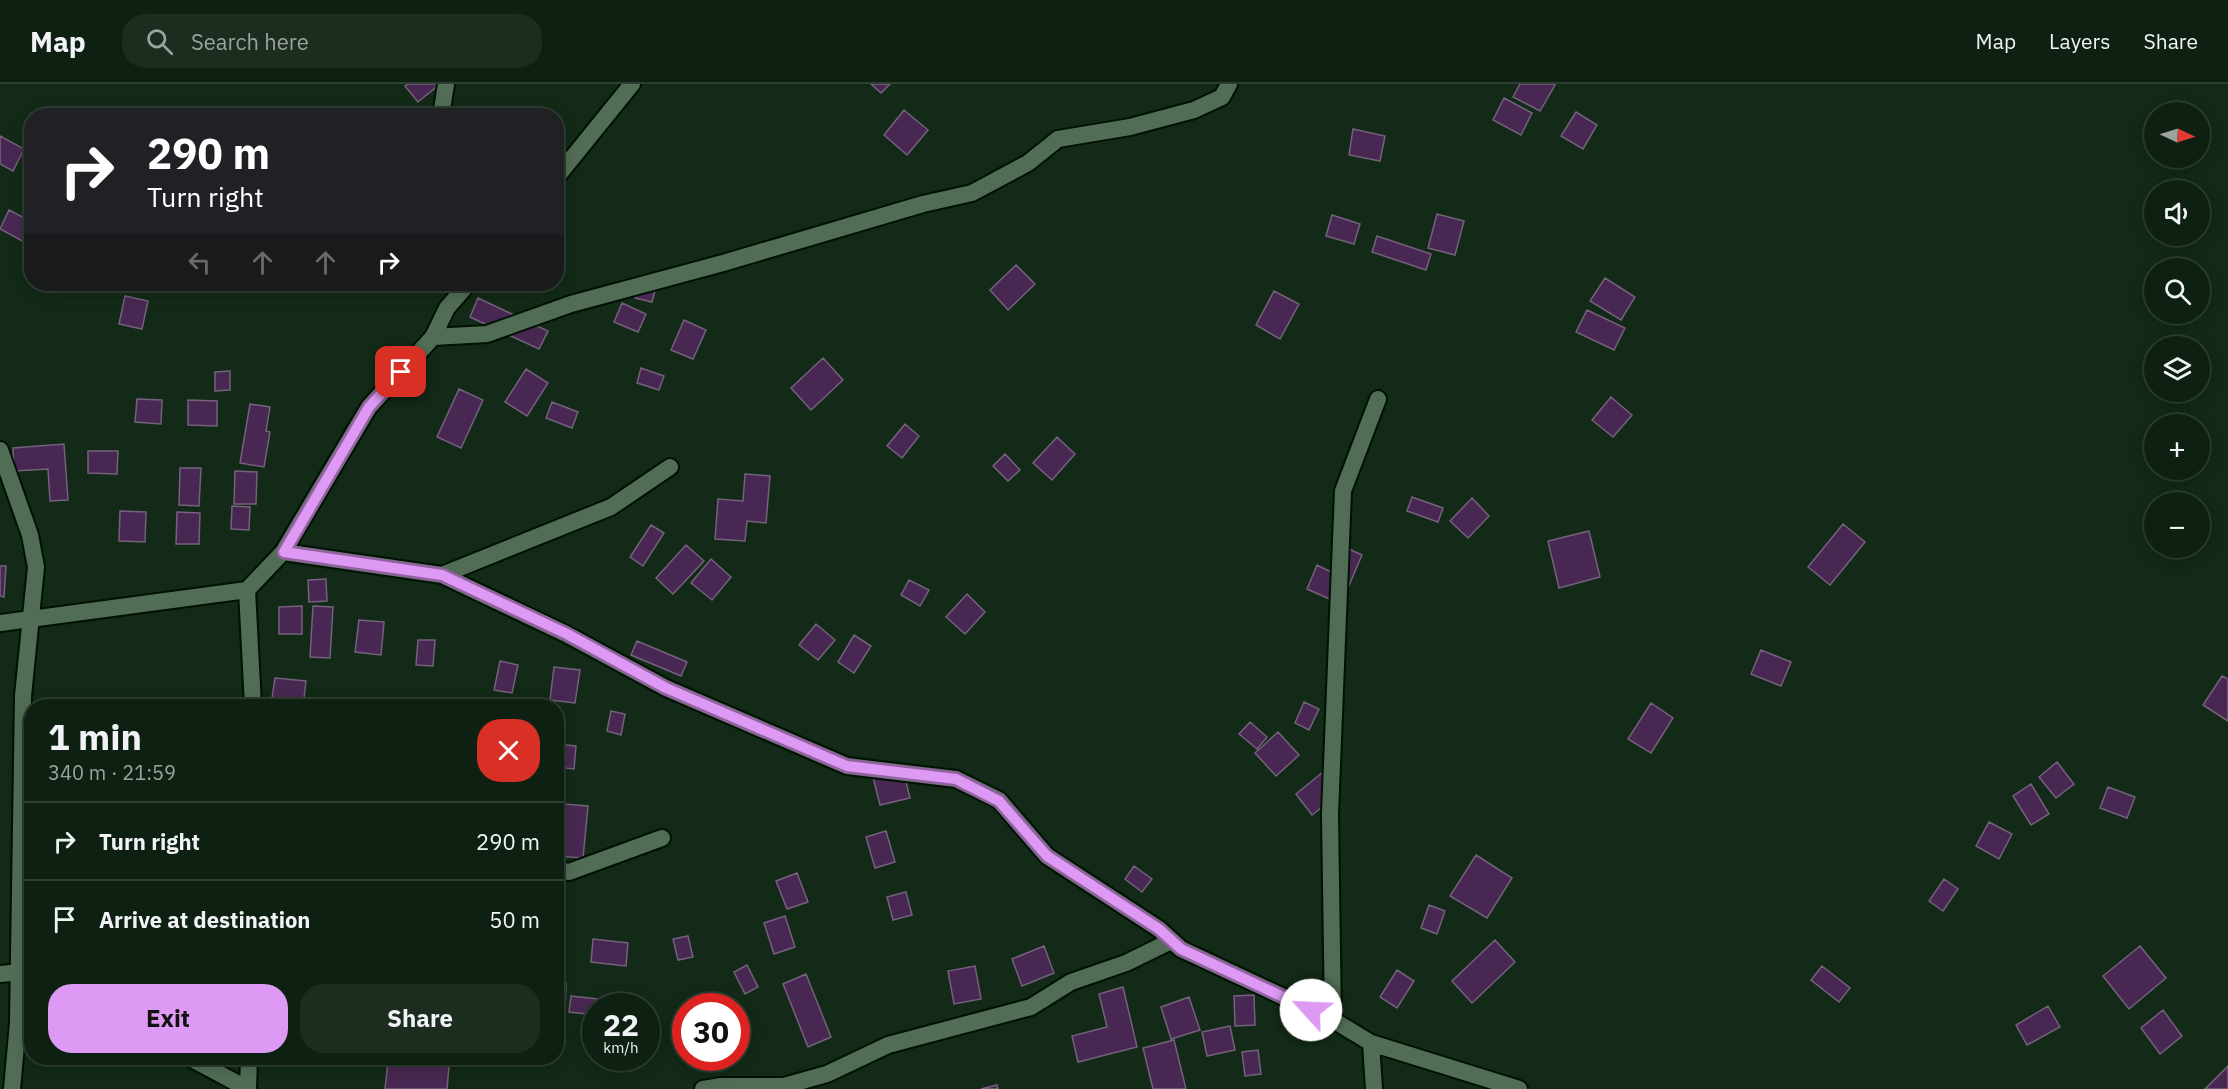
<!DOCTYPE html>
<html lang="en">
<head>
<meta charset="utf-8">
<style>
  :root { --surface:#0e2011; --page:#1c2d1f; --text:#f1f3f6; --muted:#9ba39f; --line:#2e3e31; --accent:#dd99f3 }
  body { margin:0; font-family:"IBM Plex Sans",sans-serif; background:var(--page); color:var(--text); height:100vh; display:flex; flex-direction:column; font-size:22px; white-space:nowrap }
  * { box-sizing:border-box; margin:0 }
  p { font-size:20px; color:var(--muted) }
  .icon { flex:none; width:33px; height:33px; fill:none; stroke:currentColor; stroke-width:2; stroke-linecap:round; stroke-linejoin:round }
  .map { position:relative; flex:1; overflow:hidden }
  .sheet { position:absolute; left:24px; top:615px; width:540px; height:366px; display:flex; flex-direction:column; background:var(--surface); border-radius:24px; box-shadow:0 3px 15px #0003,0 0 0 2px var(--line) }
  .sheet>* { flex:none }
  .top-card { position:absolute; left:24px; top:24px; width:540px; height:183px; border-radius:24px; box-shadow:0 3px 15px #0003,0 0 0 2px var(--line); background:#202124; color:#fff; overflow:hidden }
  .needle { width:39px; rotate:94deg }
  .controls { position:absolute; left:2144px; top:18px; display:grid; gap:12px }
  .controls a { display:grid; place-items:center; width:66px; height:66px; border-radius:50%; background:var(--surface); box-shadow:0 3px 15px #0003,0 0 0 2px var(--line); font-size:30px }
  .speed { position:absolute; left:582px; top:909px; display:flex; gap:12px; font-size:30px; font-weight:700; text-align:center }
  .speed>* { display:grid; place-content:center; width:78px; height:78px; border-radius:50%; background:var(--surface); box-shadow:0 3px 15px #0003,0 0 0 2px var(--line); line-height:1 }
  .speed small { font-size:15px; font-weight:400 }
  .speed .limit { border:9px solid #d22; background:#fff; color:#111 }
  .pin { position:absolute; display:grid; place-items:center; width:51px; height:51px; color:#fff; margin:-26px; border-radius:12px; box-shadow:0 3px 9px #0006 }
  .me { position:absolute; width:66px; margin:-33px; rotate:295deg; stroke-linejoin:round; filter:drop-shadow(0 0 4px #0008) }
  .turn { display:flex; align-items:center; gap:21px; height:126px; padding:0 24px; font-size:27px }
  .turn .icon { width:78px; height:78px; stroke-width:2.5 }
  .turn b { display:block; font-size:42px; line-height:51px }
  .lanes { display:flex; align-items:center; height:57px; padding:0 24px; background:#0003; justify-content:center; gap:30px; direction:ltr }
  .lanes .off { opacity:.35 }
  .round { display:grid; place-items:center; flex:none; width:63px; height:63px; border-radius:24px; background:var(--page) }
  .overview { display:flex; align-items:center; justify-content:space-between; height:102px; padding:0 24px }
  h1 { font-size:36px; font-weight:800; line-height:45px }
  .cta { display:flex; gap:12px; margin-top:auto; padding:12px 24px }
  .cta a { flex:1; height:69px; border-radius:24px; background:var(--accent); color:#111; font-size:24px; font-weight:800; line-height:69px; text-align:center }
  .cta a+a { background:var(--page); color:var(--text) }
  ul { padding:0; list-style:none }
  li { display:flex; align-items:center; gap:18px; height:78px; padding:0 24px; border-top:2px solid var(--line) }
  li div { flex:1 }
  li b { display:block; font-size:22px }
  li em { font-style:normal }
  header { display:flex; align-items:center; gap:36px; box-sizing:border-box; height:84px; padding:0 30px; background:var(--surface); border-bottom:2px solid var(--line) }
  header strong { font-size:28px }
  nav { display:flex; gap:33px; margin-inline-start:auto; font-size:21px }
  .search { width:420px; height:54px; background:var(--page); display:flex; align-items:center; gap:15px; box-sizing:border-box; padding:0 21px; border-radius:24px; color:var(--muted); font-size:22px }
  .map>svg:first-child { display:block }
  .building { fill:#482852; stroke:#74617b; stroke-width:1.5 }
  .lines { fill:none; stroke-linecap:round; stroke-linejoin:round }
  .minor-casing { stroke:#001203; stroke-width:20 }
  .minor { stroke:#526d56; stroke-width:16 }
  .route-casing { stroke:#90639e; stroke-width:15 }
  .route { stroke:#dd99f3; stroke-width:10 }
</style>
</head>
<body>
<header>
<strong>Map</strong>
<div class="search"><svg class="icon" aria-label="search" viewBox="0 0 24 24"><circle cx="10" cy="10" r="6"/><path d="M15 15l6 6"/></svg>Search here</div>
<nav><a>Map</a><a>Layers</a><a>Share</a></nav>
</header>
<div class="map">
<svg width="2228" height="1005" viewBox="0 0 2228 1005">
  <rect width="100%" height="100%" fill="#122a17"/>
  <path class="building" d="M408,0H440L418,18L405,2Z
    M871,0H890L881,9Z
    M1520,0H1554L1555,1L1540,27L1513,13Z
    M1504,14L1532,29L1521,51L1493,36Z
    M904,26L928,46L907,71L884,51Z
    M1576,28L1597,41L1583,65L1561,52Z
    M1353,45L1385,52L1380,77L1349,71Z
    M0,52L24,65L13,87L0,80Z
    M9,126L32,138V149L26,159L0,145Z
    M1437,130L1464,137L1455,171L1428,164Z
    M1332,131L1360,140L1354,160L1326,152Z
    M1377,152L1431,170L1426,186L1372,168Z
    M1016,181L1035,200L1008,226L990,206Z
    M642,191L658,195L652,218L635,214Z
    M1605,194L1635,213L1621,236L1590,217Z
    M1274,207L1299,220L1280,255L1256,241Z
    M125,212L148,217L142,245L119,240Z
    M478,214L548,247L539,265L470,233Z
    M622,219L646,230L638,248L614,238Z
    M1587,226L1625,244L1614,266L1576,248Z
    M684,236L706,246L693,275L671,266Z
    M823,274L843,296L811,326L791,304Z
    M641,284L664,292L659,306L637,299Z
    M526,285L548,299L527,332L505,318Z
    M230,287V306L215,307V288Z
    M459,305L483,316L461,364L437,353Z
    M1611,313L1632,331L1613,353L1592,336Z
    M137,315L162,316L161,340L135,338Z
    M188,316L217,317V342L188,341Z
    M552,318L578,328L572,344L546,334Z
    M250,320L270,323L266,347L270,348L264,383L240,379Z
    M905,340L919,352L902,374L887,362Z
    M1057,353L1075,370L1052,396L1033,379Z
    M64,360L68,416L50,417L48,385L14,387L13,364Z
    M88,367H118L117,390L88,389Z
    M1005,370L1020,386L1008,397L993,382Z
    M180,384H201L199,422L179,421Z
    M235,387L257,388L256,420H234Z
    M745,390L770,392L766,439L747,437L745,457L715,455L718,415L743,417Z
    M1412,413L1443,424L1438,438L1407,427Z
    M1472,414L1489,432L1468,454L1450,437Z
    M232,422L250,423L249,446L231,445Z
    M120,427L146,428L145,458L119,457Z
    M177,428L200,429L199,460H176Z
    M1843,440L1865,458L1830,501L1808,483Z
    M651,441L664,449L643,482L630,473Z
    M1589,447L1600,493L1559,504L1548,457Z
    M686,461L704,477L673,510L656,494Z
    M1342,462L1362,471L1341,520L1307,505L1317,481L1331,488Z
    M711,475L731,493L712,516L691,499Z
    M0,482H6L4,513L0,512Z
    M326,495L327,517L309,518L308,496Z
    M909,496L929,506L920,522L901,511Z
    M967,510L985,528L965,550L946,533Z
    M302,522V550H279V523Z
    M313,522L333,523L330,574L310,573Z
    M359,536L384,538L381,571L355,568Z
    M816,540L835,556L818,576L799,561Z
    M854,551L871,562L854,589L838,578Z
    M418,556H435L433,582L416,581Z
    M637,557L687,578L681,592L631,571Z
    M1761,566L1791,578L1781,602L1751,590Z
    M500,577L518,581L512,609L494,606Z
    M554,583L580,586L575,619L550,616Z
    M2222,592L2228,595V637L2203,621Z
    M275,594L306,597L303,622L271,621Z
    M1304,618L1319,625L1309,646L1295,639Z
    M1651,619L1673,634L1651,669L1628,655Z
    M611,627L625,630L621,651L607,647Z
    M1250,638L1267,653L1257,665L1239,650Z
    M1278,648L1299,671L1276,692L1255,669Z
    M556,660L576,662L574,685L556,683Z
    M2057,678L2074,700L2056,714L2039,693Z
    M903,686L910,714L880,721L873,693Z
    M1323,688L1340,709L1312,731L1296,710Z
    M2031,700L2049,730L2031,741L2013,712Z
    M2108,703L2135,713L2127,734L2100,724Z
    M564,720L588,722L583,774L556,772V750H560Z
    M1989,738L2012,750L1999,775L1976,762Z
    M886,747L895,778L875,784L866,753Z
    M1476,771L1512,794L1487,834L1450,812Z
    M1134,782L1152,795L1142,808L1125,795Z
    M797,789L808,818L787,825L776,797Z
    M1944,795L1958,805L1943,827L1929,817Z
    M906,808L912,831L893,836L887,813Z
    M556,817H562L560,843H556Z
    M1429,821L1445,827L1437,850L1421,844Z
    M785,832L795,863L774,870L764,839Z
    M688,852L693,873L678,876L673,855Z
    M593,855L628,859L626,882L591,878Z
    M1495,856L1515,878L1472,919L1452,897Z
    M1044,862L1054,889L1022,902L1012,875Z
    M2140,862L2166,894L2129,925L2103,892Z
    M747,881L758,903L745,910L734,888Z
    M975,882L981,915L954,920L948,887Z
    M1822,882L1850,904L1839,918L1811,896Z
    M1397,886L1414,897L1397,924L1380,913Z
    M806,890L831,953L808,963L783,900Z
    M556,898L566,899L565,928H556Z
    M1123,903L1137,963L1078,978L1072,952L1107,943L1099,910Z
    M1254,911L1255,941L1235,942L1234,912Z
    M571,912L616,917L615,922H596V931L569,928Z
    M1189,913L1200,946L1171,955L1161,923Z
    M2048,922L2060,943L2027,961L2016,941Z
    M2163,926L2182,952L2160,970L2141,944Z
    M1230,942L1235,966L1207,972L1202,948Z
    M1174,956L1186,1005H1153L1143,964Z
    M1258,966L1261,990L1245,992L1242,968Z
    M87,974H105V982L87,981Z
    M388,977L449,982L447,1005H385Z
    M2228,982V1005H2205Z
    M997,1001L998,1005H981Z"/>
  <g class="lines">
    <defs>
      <path id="minor" d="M441,32L446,0
        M556,94L632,0
        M433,253L487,250L571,220L723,179L923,120L972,109L1028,79L1058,55L1130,43L1194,26L1222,13L1229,0
        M0,366L30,451L36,483L23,612L18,939L12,1005
        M283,468L442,491L566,550L666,604L847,682L956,695L999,716L1047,772L1159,845L1181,865L1333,936L1371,959L1519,1005
        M442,491L611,423L670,383
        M247,506L253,622
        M0,539L247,506L283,468L369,323L433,253L447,224L468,200
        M556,786L569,788L662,754
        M0,890L20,888
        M1333,936L1330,730L1343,407L1378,315
        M1371,959L1374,1005
        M190,974L248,1005L249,974
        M703,1005L721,1002H784L827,990L888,961L1031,923L1071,898L1126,879L1171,857"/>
    </defs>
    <use href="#minor" class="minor-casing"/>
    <use href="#minor" class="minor"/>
  </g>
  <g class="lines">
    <defs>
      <path id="route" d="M401,288L369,323L284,468L442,491L567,550L666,604L847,682L956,695L999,717L1047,772L1159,845L1181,865L1311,926"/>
    </defs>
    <use href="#route" class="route-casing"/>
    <use href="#route" class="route"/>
  </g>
</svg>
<div class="controls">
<a><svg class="needle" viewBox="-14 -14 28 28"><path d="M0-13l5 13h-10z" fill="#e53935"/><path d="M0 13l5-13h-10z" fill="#9ba39f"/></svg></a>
<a><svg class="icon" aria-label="sound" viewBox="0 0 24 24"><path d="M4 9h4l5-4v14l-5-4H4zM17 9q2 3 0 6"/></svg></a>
<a><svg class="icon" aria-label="search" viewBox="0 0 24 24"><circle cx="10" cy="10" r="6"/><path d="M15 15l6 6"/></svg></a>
<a><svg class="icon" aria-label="layers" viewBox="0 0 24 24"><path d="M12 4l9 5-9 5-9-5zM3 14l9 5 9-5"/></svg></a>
<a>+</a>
<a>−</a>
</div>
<div class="speed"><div>22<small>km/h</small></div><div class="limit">30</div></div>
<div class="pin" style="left:401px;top:288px;background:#d93025"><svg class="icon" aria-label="arrive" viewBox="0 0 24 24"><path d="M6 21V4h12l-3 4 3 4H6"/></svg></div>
<svg class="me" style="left:1311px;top:926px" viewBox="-20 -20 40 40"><circle r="19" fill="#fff"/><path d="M0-13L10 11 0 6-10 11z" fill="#dd99f3"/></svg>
<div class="top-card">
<div class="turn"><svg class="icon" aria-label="right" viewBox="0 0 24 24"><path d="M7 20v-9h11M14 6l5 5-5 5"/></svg><div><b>290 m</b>Turn right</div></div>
<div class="lanes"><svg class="icon off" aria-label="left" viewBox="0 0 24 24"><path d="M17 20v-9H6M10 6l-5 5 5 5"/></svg><svg class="icon off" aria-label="ahead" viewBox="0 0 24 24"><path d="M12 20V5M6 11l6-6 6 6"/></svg><svg class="icon off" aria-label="ahead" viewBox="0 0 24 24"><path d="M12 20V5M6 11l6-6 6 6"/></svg><svg class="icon" aria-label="right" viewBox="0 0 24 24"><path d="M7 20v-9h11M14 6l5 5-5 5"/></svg></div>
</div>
<section class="sheet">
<div class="overview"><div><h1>1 min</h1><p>340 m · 21:59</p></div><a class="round" style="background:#d93025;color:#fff"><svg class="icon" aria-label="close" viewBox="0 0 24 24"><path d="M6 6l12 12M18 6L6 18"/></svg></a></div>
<ul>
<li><svg class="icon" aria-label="right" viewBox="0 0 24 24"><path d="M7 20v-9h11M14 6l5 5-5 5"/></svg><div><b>Turn right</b></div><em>290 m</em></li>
<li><svg class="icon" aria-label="arrive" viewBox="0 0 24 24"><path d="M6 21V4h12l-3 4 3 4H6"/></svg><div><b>Arrive at destination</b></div><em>50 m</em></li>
</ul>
<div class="cta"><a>Exit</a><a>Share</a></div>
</section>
</div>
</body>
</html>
